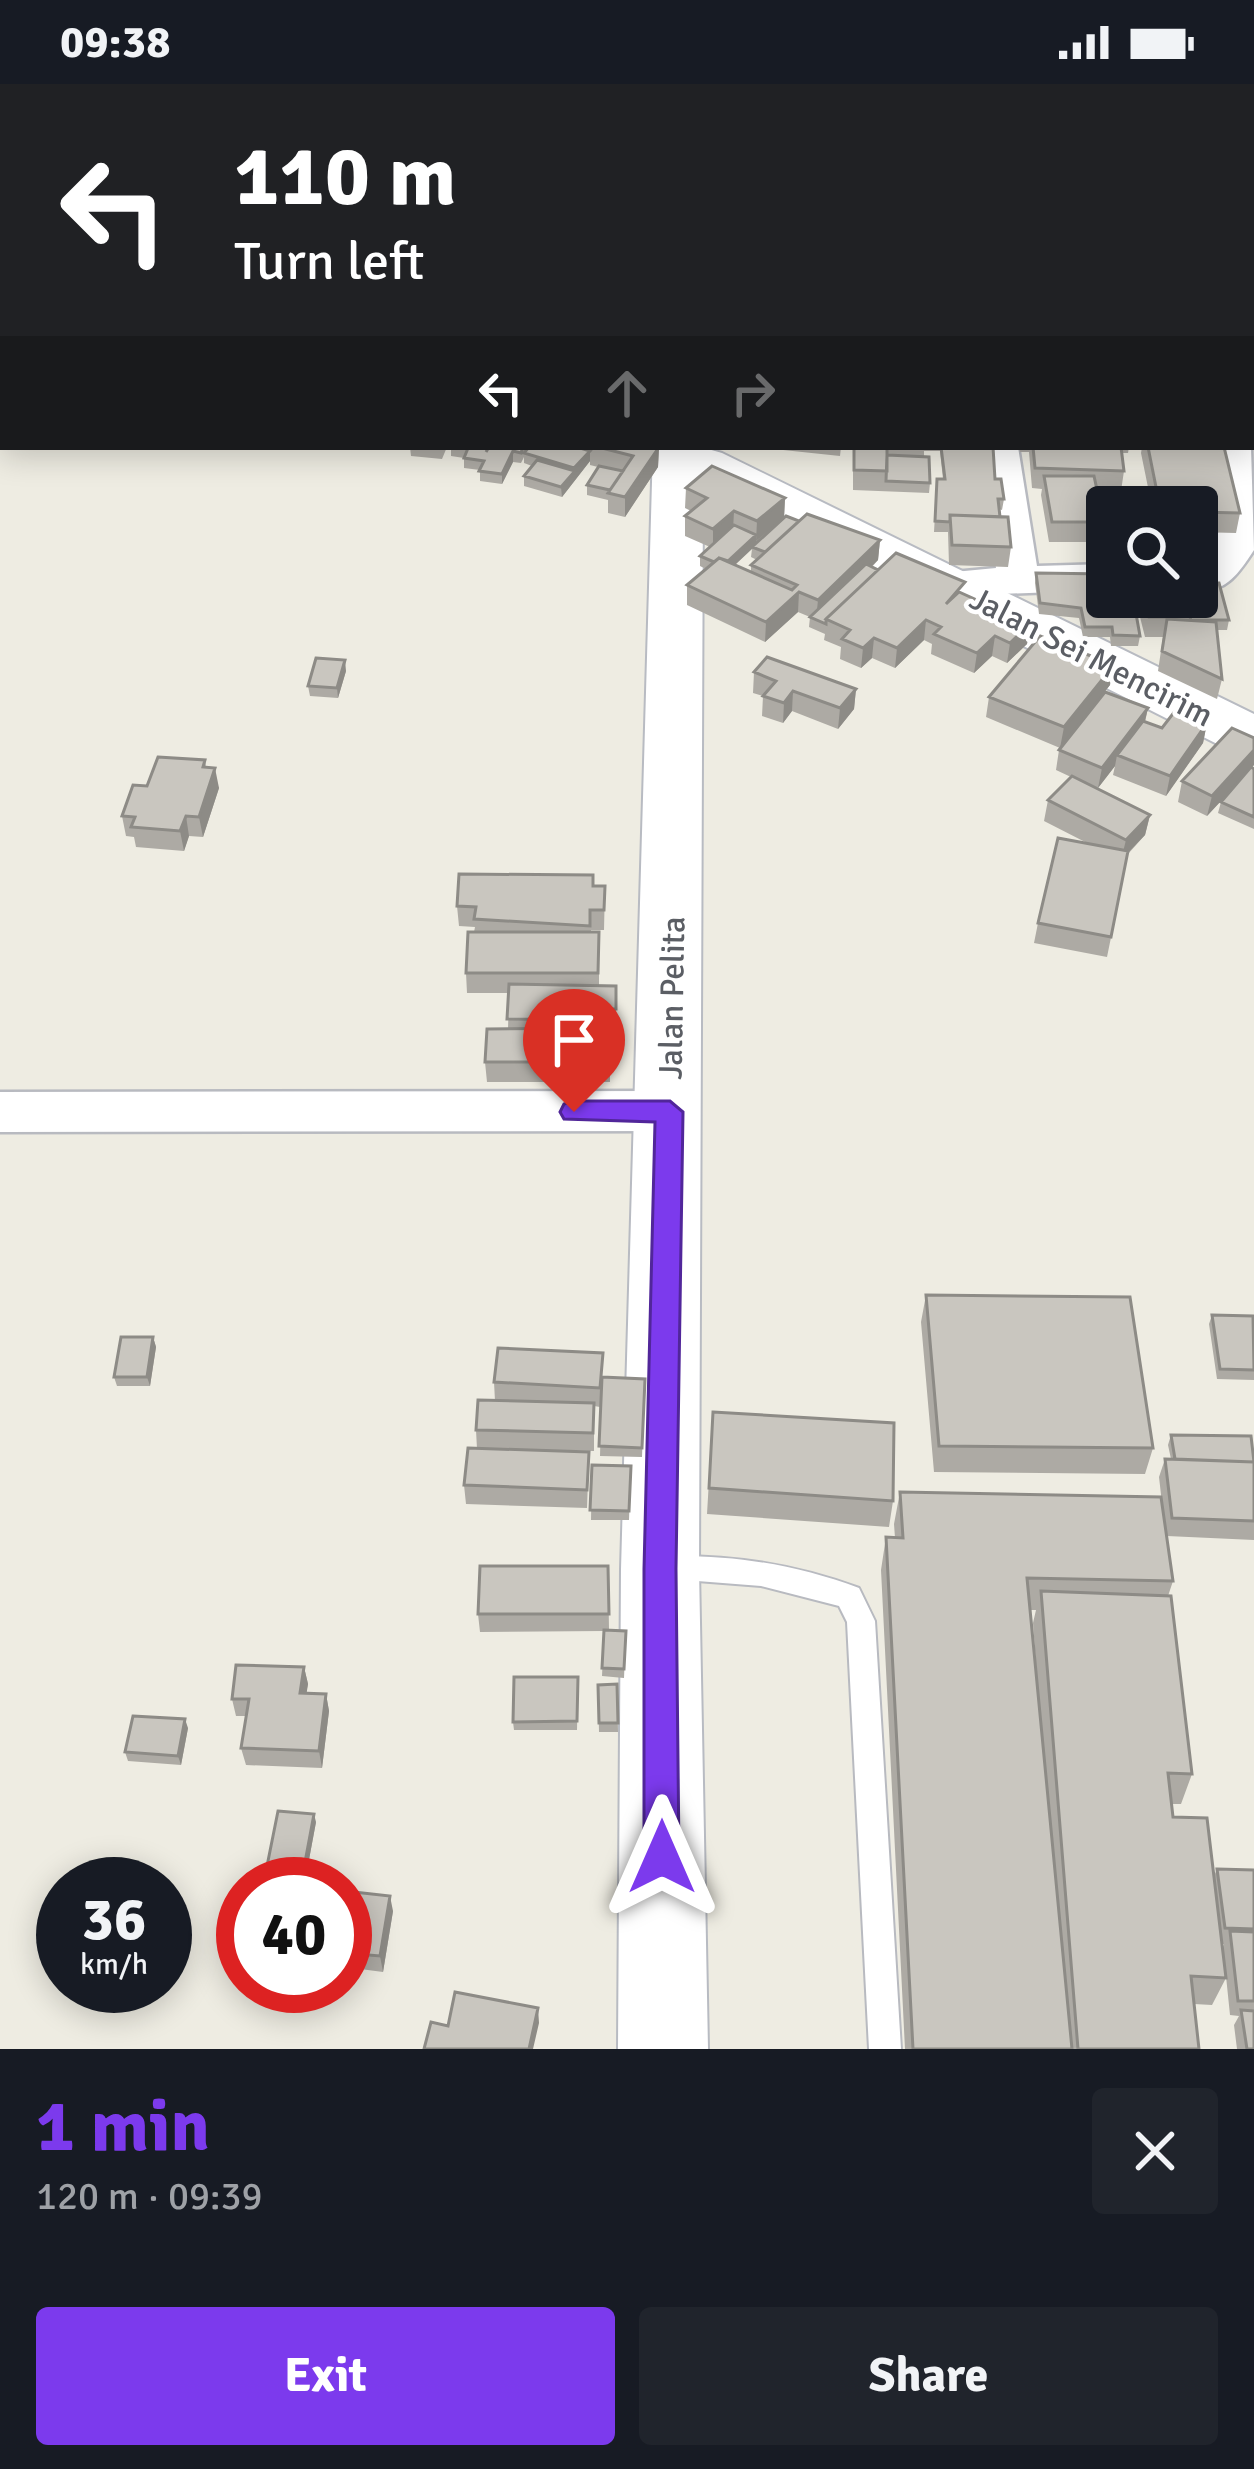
<!DOCTYPE html>
<html lang="en">
<head>
<meta charset="utf-8">
<style>
  :root { --surface:#171b24; --page:#20242c; --text:#f1f3f6; --muted:#9ea1a6; --accent:#7c3aed }
  body { margin:0; font-family:Signika,sans-serif; background:var(--page); color:var(--text); height:100vh; display:flex; flex-direction:column; font-size:45px; white-space:nowrap }
  * { box-sizing:border-box; margin:0 }
  p { font-size:39px; color:var(--muted) }
  .icon { flex:none; width:66px; height:66px; fill:none; stroke:currentColor; stroke-width:2; stroke-linecap:round; stroke-linejoin:round }
  .map { position:relative; height:1965px; overflow:hidden }
  .side { display:flex; flex-direction:column; background:var(--surface); flex:1 }
  .side>* { flex:none }
  .hud { position:absolute; left:0px; top:0px; width:1254px; height:366px; box-shadow:0 6px 30px #0003; background:#202124; color:#fff; overflow:hidden }
  .controls { position:absolute; left:1086px; top:402px; display:grid; gap:24px }
  .controls a { display:grid; place-items:center; width:132px; height:132px; border-radius:12px; background:var(--surface); box-shadow:0 6px 30px #0003; font-size:60px }
  .speed { position:absolute; left:36px; top:1773px; display:flex; gap:24px; font-size:60px; font-weight:700; text-align:center }
  .speed>* { display:grid; place-content:center; width:156px; height:156px; border-radius:50%; background:var(--surface); box-shadow:0 6px 30px #0003; line-height:1 }
  .speed small { font-size:30px; font-weight:400 }
  .speed .limit { border:18px solid #d22; background:#fff; color:#111 }
  .pin { position:absolute; display:grid; place-items:center; width:102px; height:102px; color:#fff; margin:-123px -51px; border-radius:50% 50% 50% 0; rotate:-45deg; box-shadow:0 0 12px #0007 }
  .pin .icon { rotate:45deg }
  .me { position:absolute; width:132px; margin:-66px; rotate:0deg; stroke-linejoin:round; filter:drop-shadow(0 0 9px #0008) }
  .turn { display:flex; align-items:center; gap:42px; height:252px; padding:0 36px; font-size:54px }
  .turn .icon { width:156px; height:156px; stroke-width:2.5 }
  .turn b { display:block; font-size:84px; line-height:102px }
  .lanes { display:flex; align-items:center; height:114px; padding:0 36px; background:#0003; justify-content:center; gap:60px; direction:ltr }
  .lanes .off { opacity:.35 }
  .round { display:grid; place-items:center; flex:none; width:126px; height:126px; border-radius:12px; background:var(--page) }
  .summary { display:flex; align-items:center; justify-content:space-between; height:204px; padding:0 36px }
  h1 { font-size:72px; font-weight:800; line-height:90px; color:var(--accent) }
  .cta { display:flex; gap:24px; margin-top:auto; padding:24px 36px }
  .cta a { flex:1; height:138px; border-radius:12px; background:var(--accent); color:#fff; font-size:48px; font-weight:800; line-height:138px; text-align:center }
  .cta a+a { background:var(--page); color:var(--text) }
  .status { display:flex; justify-content:space-between; align-items:center; height:84px; padding:0 60px; background:var(--surface); direction:ltr }
  .status svg { height:33px; fill:currentColor }
  .map>svg:first-child { display:block }
  .lines { fill:none; stroke-linecap:round; stroke-linejoin:round }
  .lane-casing { stroke:#b8bac0; stroke-width:4 }
  .street-casing { stroke:#b8bac0; stroke-width:5 }
  .secondary-casing { stroke:#b8bbc2; stroke-width:4 }
  .lane { fill:#fff; fill-rule:evenodd }
  .street { fill:#fff; fill-rule:evenodd }
  .secondary { fill:#fff; fill-rule:evenodd }
  .wall { fill:#adaaa4; fill-rule:evenodd }
  .shaded-wall { fill:#8d8b86 }
  .building { fill:#c9c6bf; stroke:#8d8b86; stroke-width:3 }
  .route { fill:#7c3aed; stroke:#51269a; stroke-width:3 }
  .labels { text-anchor:middle; stroke-width:9; stroke-linejoin:round; paint-order:stroke }
  .street-label { font-size:33px; fill:#5b5e64; stroke:#fff }
</style>
</head>
<body>
<div class="status"><b>09:38</b><svg viewBox="0 0 49 12"><path d="M0 12V9h3v3zM5 12V6h3v6zM10 12V3h3v9zM15 12V0h3v12zM26 1h20v11H26zM47 4h2v5h-2z"/></svg></div>
<div class="map">
<svg width="1254" height="1965" viewBox="0 0 1254 1965">
  <rect width="100%" height="100%" fill="#eeece2"/>
  <g class="lines">
    <defs>
      <path id="lane" d="M502,0H518V3H502Z
        M3,125V138L0,139V126Z
        M669,1472C736,1471 797,1481 859,1504L875,1537L901,1965H869L847,1538L839,1522L761,1502L659,1494L655,1485L659,1476Z"/>
      <path id="street" d="M652,0H686V3H652Z
        M978,363H1018L1037,482L1107,480V506L948,512L933,508L927,499L933,490L996,484Z
        M1211,363H1251L1254,466C1240,487 1225,512 1197,504V481C1233,450 1222,404 1211,363Z
        M670,1007L688,1013L696,1027L688,1041L670,1047L0,1048V1008Z"/>
      <path id="secondary" d="M0,4L3,5V31L0,30Z
        M653,363H701L722,369L1254,630V673L1233,668L703,400L699,1485L708,1965H618L621,1485Z"/>
    </defs>
    <use href="#lane" class="lane-casing"/>
    <use href="#street" class="street-casing"/>
    <use href="#secondary" class="secondary-casing"/>
    <use href="#lane" class="lane"/>
    <use href="#street" class="street"/>
    <use href="#secondary" class="secondary"/>
  </g>
  <path class="wall" d="M0,0H163L162,3H3Z
    M201,0H251L250,3H202Z
    M258,0H327V3H258Z
    M331,0H373L372,3H331Z
    M376,0H444V3H376Z
    M445,0H506L507,3H445Z
    M558,0H612V3H558Z
    M824,0H914L904,1V3H824Z
    M986,0H1035L1015,3H986Z
    M1251,36H1254V97H1251Z
    M0,43H3V94H0Z
    M1251,99H1254V145H1251Z
    M1251,182H1254V278H1251Z
    M410,363H447L442,375L411,372Z
    M451,363L590,367V377L562,413L524,402V392L532,382L524,379V373L521,379L513,378L502,400L480,397V386L464,384V374L451,372Z
    M590,363H659L658,383L625,433L608,429V416L587,411V401L598,383L590,381Z
    M756,363H841L840,372Z
    M853,363H993L995,395L1004,415L1002,426L999,425L1000,433L1011,463L1008,483L949,481L948,448H934L937,395H943L940,367H924V373L930,399L929,409L853,406Z
    M1019,363H1129L1128,369H1122L1124,387L1121,407L1097,406L1104,438L1100,458H1049L1041,411L1042,405L1032,404L1029,368H1020Z
    M1142,363H1224L1240,429L1236,449L1197,448V423H1152L1141,369Z
    M686,404L785,414L784,434L756,459L799,437L880,456L878,476L872,483L963,510L1030,540L1027,560L1007,579L992,572L974,589L931,570L932,560L924,556L895,584L872,574L861,584L840,575L841,563L824,556L825,550L809,543L810,533L798,528L765,558L687,521V501L706,485L700,482V472L710,463L685,452V432L691,427L685,424ZM752,465L751,473L757,476L751,481V488L735,481Z
    M1036,489L1140,552L1138,562H1111L1110,553H1083L1079,534L1039,530L1035,499Z
    M1135,513H1197L1229,536L1227,546H1217L1222,595L1217,615L1158,587L1163,553H1145Z
    M346,587L338,614L310,612L308,602Z
    M754,588L856,605L854,625L838,645L792,627L783,639L762,632L763,612L753,609Z
    M1110,601L1060,664L986,633L989,613Z
    M1148,624L1145,638L1162,644L1207,639L1203,659L1166,712L1113,691L1115,682L1098,704L1086,699L1150,731L1145,751L1128,770L1107,873L1034,859L1038,839L1089,760L1044,737L1048,716L1071,693L1056,686L1059,666Z
    M205,676L206,683L219,704L203,753L189,752L184,767L136,763L134,753L126,752L122,732L147,702Z
    M1254,681L1252,683L1254,685V745L1218,729L1221,718L1238,699L1207,732L1178,718L1182,697Z
    M593,802H605L604,846H591V848H599V901L616,902V945H610V998H487L485,978L508,945L509,909H467L466,889L475,843L459,842L457,822Z
    M926,1211L1153,1364L1145,1390L934,1388L921,1238Z
    M1212,1231L1254,1239V1296L1217,1295L1209,1240Z
    M153,1253L156,1263L150,1302H117L114,1293Z
    M602,1293L645,1295L642,1373L600,1372L602,1297L600,1323L594,1322V1367L481,1365L589,1368L587,1424L466,1420L464,1401L477,1365L476,1346L495,1317L494,1298Z
    M713,1328L893,1417L889,1443L707,1430Z
    M1171,1351L1254,1367V1456L1167,1452L1173,1497L1168,1512L1192,1690L1181,1720H1172L1173,1733L1214,1792L1217,1785L1254,1786V1965H1237L1234,1941L1239,1932L1230,1931L1223,1863L1224,1860H1222L1226,1894L1212,1921L1194,1920L1199,1965H905L881,1486L886,1453L895,1454L894,1440L900,1408L1163,1428L1159,1393L1165,1375H1171L1168,1361ZM1030,1526H1036L1033,1539L1040,1634Z
    M592,1381L631,1382L629,1436H591Z
    M608,1482L609,1546L626,1547L624,1594L602,1592L604,1547L480,1548L478,1530Z
    M304,1583L308,1600L306,1609L326,1610L329,1627L322,1684L246,1681L241,1664L246,1632H236L232,1615Z
    M578,1593L577,1646H514L513,1638Z
    M617,1600L618,1648H599L598,1601Z
    M188,1644L181,1681L128,1677L125,1668Z
    M316,1738L305,1797L268,1795L266,1787Z
    M345,1807L393,1827L383,1888L345,1883Z"/>
  <path class="shaded-wall" d="M29,0H58L53,3H29Z
    M659,363L658,383L625,433V413Z
    M513,367V378L502,400V390Z
    M590,367V377L562,413L561,403L574,388V384Z
    M785,414L784,434L756,457L757,437Z
    M734,427L733,447L713,465V445Z
    M756,451V461L723,492V482Z
    M880,456L878,476L816,536L818,516Z
    M799,508L798,528L765,558L766,538Z
    M926,536L924,556L895,584L897,564Z
    M1030,540L1027,560L1007,579L1010,559Z
    M995,552L992,572L974,589L977,569Z
    M874,554L872,574L861,584L863,564Z
    M345,576L346,587L338,614L337,604Z
    M1114,581L1110,601L1060,664L1064,643Z
    M856,605L854,625L838,645L840,624Z
    M793,607L792,627L783,639L784,619Z
    M1148,624L1143,645L1117,671L1115,682L1098,704L1102,684Z
    M1207,639L1203,659L1166,712L1170,692Z
    M1254,666V681L1207,732L1212,712Z
    M215,684L219,704L203,753L199,733Z
    M1150,731L1145,751L1121,776L1126,756Z
    M186,732L189,752L184,767L180,747Z
    M153,1253L156,1263L150,1302L147,1293Z
    M304,1583L308,1600L304,1626L300,1609Z
    M326,1610L329,1627L322,1684L319,1667Z
    M185,1635L188,1644L181,1681L178,1672Z
    M314,1730L316,1738L305,1797L303,1789Z
    M390,1812L393,1827L383,1888L380,1872Z
    M538,1924L539,1939L533,1965H529Z"/>
  <path class="building" d="M55,0H93L91,3H53Z
    M114,0H150L148,3Z
    M258,0H289L288,3H258Z
    M482,0H506V3H482Z
    M619,0H660V2H619Z
    M706,0H754V3H706Z
    M777,0H823V3H777Z
    M827,0H859V3H827Z
    M945,0H978V3H946Z
    M1064,0H1115L1116,3H1065Z
    M1147,0H1192V3H1148Z
    M1201,0H1238L1239,3H1201Z
    M1251,36H1254V78H1251Z
    M0,43H3V75H0Z
    M1251,99H1254V126H1251Z
    M1251,214L1254,215V235H1251Z
    M457,363H489L486,368L489,363H523L521,369L513,367L502,390L479,387L484,377L464,374L468,364Z
    M529,363H577L590,367L574,384L524,369Z
    M598,363H659L625,413L608,409L633,372Z
    M854,363H887V387L854,386Z
    M941,363H993L995,395H1001L1004,415H998L1000,433L950,431V438L935,437L937,395H945Z
    M1033,363H1121L1124,387L1035,384Z
    M1148,363H1224L1240,429L1197,428V423H1166L1164,414L1158,413Z
    M887,371L929,373L930,399L886,397Z
    M537,376L575,387L561,403L524,392Z
    M599,382L623,387L610,406L587,401Z
    M712,382L785,414L757,437L734,427L713,445L685,432L707,414L686,404Z
    M1044,392H1094L1104,438H1052Z
    M807,430L880,456L818,516L799,508L766,538L687,501L719,474L792,506L797,501L751,481Z
    M950,431L1008,433L1011,463L952,461Z
    M786,432L799,437L765,468L752,463Z
    M734,441L756,451L728,477L719,474L714,478L700,472Z
    M896,469L965,498L946,520L959,508L1030,540L1010,559L995,552L977,569L934,550L941,543L926,536L897,564L874,554L863,564L842,555L850,546L826,535Z
    M866,480L878,486L826,535V540L810,533Z
    M1036,489L1107,490V513H1133L1140,552L1113,551L1112,543H1085L1081,524L1040,519Z
    M1197,499H1219L1229,536H1190L1191,532L1186,513H1197Z
    M1144,513H1186L1191,532L1149,533Z
    M1167,535L1216,538L1222,595L1162,567Z
    M1040,552L1114,581L1064,643L989,613Z
    M767,573L856,605L840,624L793,607L784,619L763,612L776,597L754,588Z
    M316,574L345,576L337,604L308,602Z
    M1105,608L1148,624L1102,684L1059,666Z
    M1175,627L1207,639L1170,692L1117,671L1143,637L1162,644Z
    M1232,644L1254,654V666L1212,712L1182,697Z
    M158,673L205,676L203,683L215,684L199,733L186,732L180,747L131,743L135,733L122,732L133,701L147,702Z
    M1251,683L1254,685V733L1221,718Z
    M1072,692L1150,731L1126,756L1048,716Z
    M1058,754L1128,767L1111,853L1038,839Z
    M459,790L593,791V802H605L604,826H590V842L474,835L476,823L457,822Z
    M468,848H599L598,889H466Z
    M509,900L616,902V925H595L594,936L507,935Z
    M610,944V978H485L487,945Z
    M926,1211L1130,1213L1153,1364L939,1362Z
    M1212,1231L1253,1232L1254,1286L1220,1285Z
    M121,1253H153L147,1293H114Z
    M498,1264L603,1269L600,1304L494,1298Z
    M602,1293L645,1295L642,1364L599,1362Z
    M478,1316L594,1319L593,1349L476,1346Z
    M713,1328L894,1339L893,1417L709,1404Z
    M1171,1351L1251,1352L1254,1378L1175,1375Z
    M468,1364L589,1368L587,1406L464,1401Z
    M1165,1375L1254,1378V1437L1172,1434Z
    M592,1381L631,1382L629,1427L590,1426Z
    M900,1408L1161,1413L1173,1497L1027,1494L1072,1965H913L886,1453L903,1454Z
    M480,1482H608L609,1530H478Z
    M1041,1507L1171,1512L1192,1690L1168,1689L1173,1733L1207,1734L1226,1894L1191,1892L1199,1965H1078Z
    M604,1546L626,1547L624,1585L602,1584Z
    M236,1581L304,1583L300,1609L326,1610L319,1667L241,1664L249,1615H232Z
    M514,1593H578L577,1637L513,1638Z
    M617,1600L618,1639H599L598,1601Z
    M133,1632L185,1635L178,1672L125,1668Z
    M278,1727L314,1730L303,1789L266,1787Z
    M1217,1785L1254,1786V1845L1225,1844Z
    M345,1807L390,1812L380,1872L345,1869Z
    M1230,1847L1254,1848V1917H1238Z
    M455,1908L538,1924L529,1965H424L431,1938L448,1942Z
    M1241,1926L1254,1927V1965H1247Z"/>
  <path class="route" d="M574,1017H670L683,1028L676,1485L679,1773L674,1785L662,1790L649,1785L644,1773V1485L655,1038L564,1035L560,1028L564,1020Z"/>
  <g class="labels">
    <g class="street-label">
      <text transform="translate(1092 572) rotate(27)" y="12">Jalan Sei Mencirim</text>
      <text transform="translate(671 914) rotate(-89)" y="12">Jalan Pelita</text>
    </g>
  </g>
</svg>
<div class="controls">
<a><svg class="icon" aria-label="search" viewBox="0 0 24 24"><circle cx="10" cy="10" r="6"/><path d="M15 15l6 6"/></svg></a>
</div>
<div class="speed"><div>36<small>km/h</small></div><div class="limit">40</div></div>
<div class="pin" style="left:574px;top:1028px;background:#d93025"><svg class="icon" aria-label="arrive" viewBox="0 0 24 24"><path d="M6 21V4h12l-3 4 3 4H6"/></svg></div>
<svg class="me" style="left:662px;top:1773px" viewBox="-20 -20 40 40"><path d="M0-17L14 15 0 8-14 15z" fill="#7c3aed" stroke="#fff" stroke-width="4"/></svg>
<div class="hud">
<div class="turn"><svg class="icon" aria-label="left" viewBox="0 0 24 24"><path d="M17 20v-9H6M10 6l-5 5 5 5"/></svg><div><b>110 m</b>Turn left</div></div>
<div class="lanes"><svg class="icon" aria-label="left" viewBox="0 0 24 24"><path d="M17 20v-9H6M10 6l-5 5 5 5"/></svg><svg class="icon off" aria-label="ahead" viewBox="0 0 24 24"><path d="M12 20V5M6 11l6-6 6 6"/></svg><svg class="icon off" aria-label="right" viewBox="0 0 24 24"><path d="M7 20v-9h11M14 6l5 5-5 5"/></svg></div>
</div>
</div>
<section class="side">
<div class="summary"><div><h1>1 min</h1><p>120 m · 09:39</p></div><a class="round"><svg class="icon" aria-label="close" viewBox="0 0 24 24"><path d="M6 6l12 12M18 6L6 18"/></svg></a></div>
<div class="cta"><a>Exit</a><a>Share</a></div>
</section>
</body>
</html>
